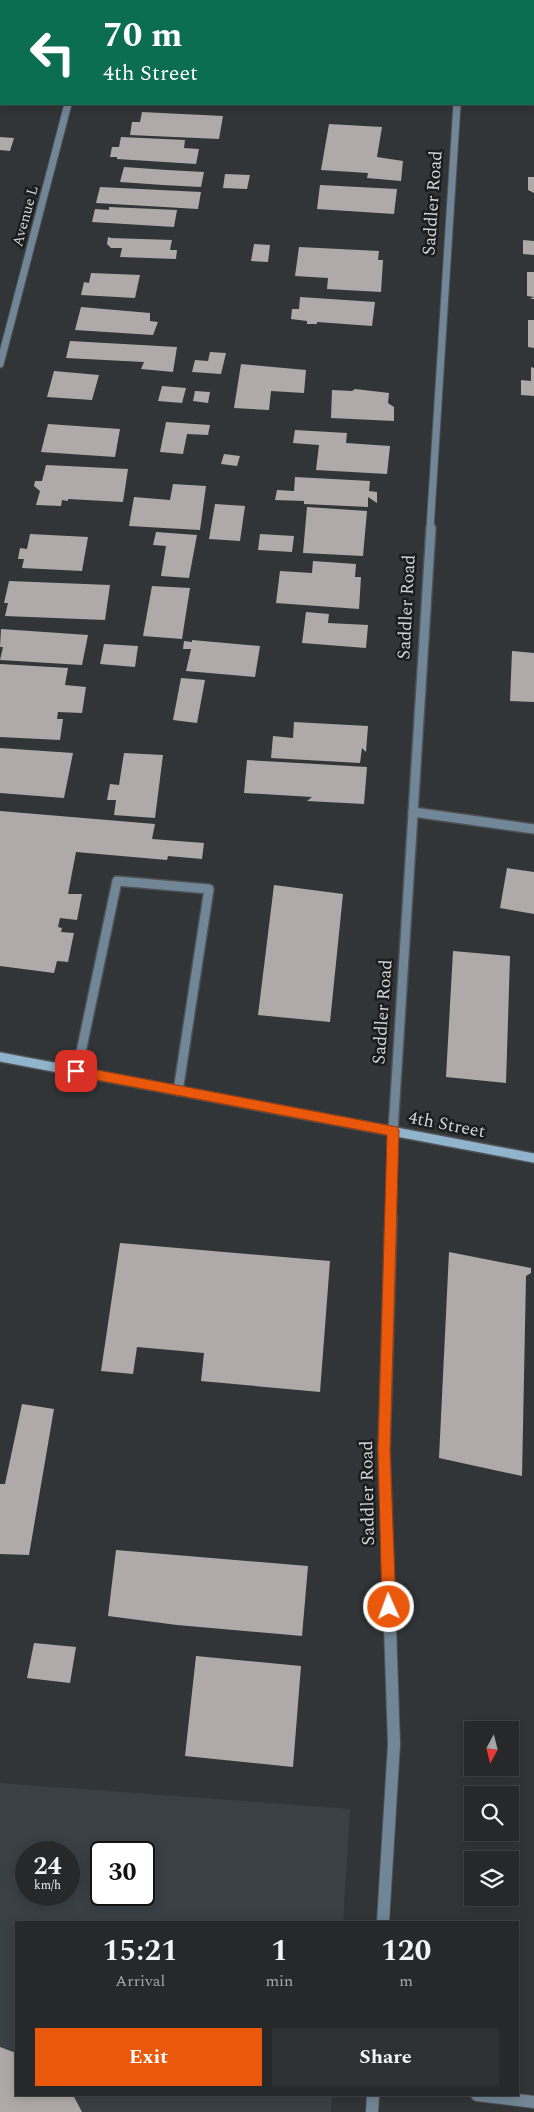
<!DOCTYPE html>
<html lang="en">
<head>
<meta charset="utf-8">
<style>
  :root { --surface:#262829; --page:#2e3031; --text:#f1f3f6; --muted:#a4a6a8; --line:#424446; --accent:#ea580c }
  body { margin:0; font-family:Spectral,serif; background:var(--page); color:var(--text); height:100vh; display:flex; flex-direction:column; font-size:19px; white-space:nowrap }
  * { box-sizing:border-box; margin:0 }
  p { font-size:16px; color:var(--muted) }
  .icon { flex:none; width:28px; height:28px; fill:none; stroke:currentColor; stroke-width:2; stroke-linecap:round; stroke-linejoin:round }
  .map { position:relative; flex:1; overflow:hidden }
  .panel { position:absolute; left:15px; top:1921px; width:504px; height:175px; display:flex; flex-direction:column; background:var(--surface); border-radius:0px; box-shadow:0 2px 12px #0003,0 0 0 1px var(--line) }
  .panel>* { flex:none }
  .hud { position:absolute; left:0px; top:0px; width:535px; height:105px; box-shadow:0 2px 12px #0003,0 0 0 1px var(--line); background:#0b6e4f; color:#fff; overflow:hidden }
  .needle { width:32px; rotate:187deg }
  .fabs { position:absolute; left:464px; top:1721px; display:grid; gap:10px }
  .fabs a { display:grid; place-items:center; width:55px; height:55px; border-radius:0px; background:var(--surface); box-shadow:0 2px 12px #0003,0 0 0 1px var(--line); font-size:25px }
  .speed { position:absolute; left:15px; top:1841px; display:flex; gap:10px; font-size:25px; font-weight:700; text-align:center }
  .speed>* { display:grid; place-content:center; width:65px; height:65px; border-radius:50%; background:var(--surface); box-shadow:0 2px 12px #0003,0 0 0 1px var(--line); line-height:1 }
  .speed small { font-size:12px; font-weight:400 }
  .speed .limit { border:2px solid #111; border-radius:8px; background:#fff; color:#111 }
  .pin { position:absolute; display:grid; place-items:center; width:42px; height:42px; color:#fff; margin:-21px; border-radius:10px; box-shadow:0 2px 8px #0006 }
  .me { position:absolute; width:55px; margin:-28px; rotate:358deg; stroke-linejoin:round; filter:drop-shadow(0 0 4px #0008) }
  .turn { display:flex; align-items:center; gap:18px; height:105px; padding:0 20px; font-size:22px }
  .turn .icon { width:65px; height:65px; stroke-width:2.5 }
  .turn b { display:block; font-size:35px; line-height:42px }
  .eta { display:flex; justify-content:space-evenly; align-items:center; height:85px; text-align:center }
  .eta b { font-size:30px; font-weight:700; line-height:35px }
  .action { display:flex; gap:10px; margin-top:auto; padding:10px 20px }
  .action a { flex:1; height:58px; border-radius:0px; background:var(--accent); color:#fff; font-size:20px; font-weight:700; line-height:58px; text-align:center }
  .action a+a { background:var(--page); color:var(--text) }
  .map>svg:first-child { display:block }
  .built { fill:#394147; fill-rule:evenodd }
  .building { fill:#afaaa9 }
  .lines { fill:none; stroke-linecap:round; stroke-linejoin:round }
  .service-casing { stroke:#4f5254; stroke-width:12 }
  .minor-far2-casing { stroke:#4f5254; stroke-width:9 }
  .minor-far1-casing { stroke:#4f5254; stroke-width:12 }
  .minor-casing { stroke:#4f5254; stroke-width:14 }
  .secondary-casing { stroke:#4f5254; stroke-width:12 }
  .service { stroke:#718696; stroke-width:9 }
  .minor-far2 { stroke:#718696; stroke-width:7 }
  .minor-far1 { stroke:#718696; stroke-width:9 }
  .minor { stroke:#718696; stroke-width:12 }
  .secondary { stroke:#91b4cd; stroke-width:9 }
  .route { fill:#ea580c; stroke:#983908 }
  .labels { text-anchor:middle; stroke-width:5; stroke-linejoin:round; paint-order:stroke }
  .far-street-label { font-size:15px; fill:#d2d4d6; stroke:#1b1c1d }
  .street-label { font-size:18px; fill:#d2d4d6; stroke:#1b1c1d }
</style>
</head>
<body>
<div class="map">
<svg width="534" height="2112" viewBox="0 0 534 2112">
  <rect width="100%" height="100%" fill="#323537"/>
  <path class="built" d="M0,1783L350,1809L343,1922H16V2095H332L331,2112H0ZM26,1852H69V1895H26ZM101,1852H144V1895H101Z"/>
  <path class="building" d="M142,112L223,116L219,139L130,135L132,122H140Z
    M329,124L382,127L377,157L403,161L401,181L367,178L368,173L321,170Z
    M0,137L14,138L10,151L0,150Z
    M121,137L185,140L184,148L199,149L196,164L117,159V157H110L112,147H119Z
    M124,167L167,170L204,172L201,187L163,185L120,182Z
    M225,174L250,175L247,189L223,188Z
    M528,177H534V193L528,190Z
    M320,185L397,189L394,214L317,209Z
    M100,187L201,192L198,209L96,203Z
    M109,207L177,210L174,227L92,222L95,209L109,210Z
    M108,237L111,238L172,240L170,250H177L176,259L120,257L122,248H111L107,244Z
    M523,240L534,241V255L523,254Z
    M254,244L270,245L268,262L251,261Z
    M299,247L379,251L378,260H383L381,292L327,289L328,278L295,276Z
    M527,272H534V299H530L534,297L527,296Z
    M91,273L140,275L135,298L81,295L84,282L89,283Z
    M300,297L375,302L372,326L317,322V324H307V321L291,319L292,309H299Z
    M81,307L150,313V321L158,322L153,335L75,330Z
    M528,320H534V348L528,347Z
    M70,341L177,347L173,372L141,369L144,362L66,358Z
    M210,352L226,353L221,374L192,372L195,360L208,361Z
    M241,364L306,370L304,393L271,391L269,410L234,408Z
    M531,367L534,368V396L521,395V380L531,381Z
    M54,371L99,375L92,400L47,397Z
    M162,386L186,388L182,403L158,401Z
    M355,389L389,393L388,403L394,407V421L331,418L332,390L352,391Z
    M195,391L210,392L208,403L193,401Z
    M166,422L210,425L208,435L187,434L183,454L160,452Z
    M48,424L120,429L115,457L41,452Z
    M295,430L347,433L346,443L390,446L387,474L316,470L319,445L293,443Z
    M224,454L240,456L237,466L221,464Z
    M46,465L128,469L123,502L68,499V501L62,500L61,506L36,505L40,491L34,486L35,481H42Z
    M295,477L370,481L369,491L377,492V503L368,497V507L304,504V501L275,500L277,490L294,491Z
    M173,484L206,486L200,530L129,526L134,497L170,500Z
    M215,504L245,506L240,541L209,539Z
    M307,507L367,511L363,556L303,553Z
    M156,532L197,535L189,578L161,576L166,546L153,545Z
    M30,534L88,537L82,571L22,568L24,559H18L20,548L27,549Z
    M260,534L294,536L292,552L258,550Z
    M313,561L356,564L355,577H361L359,609L276,603L280,571L312,573Z
    M9,581L110,585L105,620L5,616L8,603H4Z
    M152,586L190,588L182,639L143,636Z
    M306,612L329,614L328,623L368,625L366,648L302,643Z
    M1,629L88,635L82,665L0,660L3,647H0Z
    M192,640L260,646L255,677L186,671L191,649H183L184,641L192,642Z
    M104,644L138,646L135,667L100,664Z
    M512,651L534,653V702L510,701Z
    M0,664L68,668L65,685L86,687L82,713L58,712L57,719H63L60,740L0,737Z
    M181,678L205,680L197,723L173,720Z
    M294,722L368,726L366,752L362,748L360,763L271,758L273,736L293,738Z
    M0,748L73,753L64,798L0,793Z
    M124,753L163,755L155,818L114,815L116,800H107L110,784L119,785Z
    M247,760L367,767L364,804L307,801L312,797L244,793Z
    M0,811L155,824L152,839L204,843L202,859L168,856L167,860L76,852L68,894H82L77,920L60,918L58,927L62,928L61,932L74,933L68,962L57,961L54,973L0,966Z
    M507,868L534,872V914L500,908Z
    M274,885L343,894L330,1022L258,1015Z
    M453,951L510,956L506,1083L446,1077Z
    M120,1243L330,1261L320,1392L201,1381L204,1353L137,1347L133,1374L101,1371Z
    M449,1252L531,1268V1273L526,1276L522,1476L439,1458Z
    M22,1404L54,1409L29,1555L0,1554V1484H5Z
    M116,1550L308,1566L302,1636L177,1625L108,1616Z
    M34,1643L76,1647L70,1683L27,1678Z
    M196,1656L301,1666L293,1767L185,1756Z
    M0,2047L16,2053V2095H73L82,2112H0Z"/>
  <g class="lines">
    <defs>
      <path id="service" d="M413,812L534,829
        M77,1071L117,881L209,889L178,1091"/>
      <path id="minor-far2" d="M0,364L68,104
        M430,529L457,104"/>
      <path id="minor-far1" d="M391,1217L393,1131L431,528"/>
      <path id="minor" d="M383,1922L394,1744L384,1450L391,1216
        M477,2095L534,2102
        M372,2112L373,2095"/>
      <path id="secondary" d="M0,1057L534,1158"/>
    </defs>
    <use href="#service" class="service-casing"/>
    <use href="#minor-far2" class="minor-far2-casing"/>
    <use href="#minor-far1" class="minor-far1-casing"/>
    <use href="#minor" class="minor-casing"/>
    <use href="#secondary" class="secondary-casing"/>
    <use href="#service" class="service"/>
    <use href="#minor-far2" class="minor-far2"/>
    <use href="#minor-far1" class="minor-far1"/>
    <use href="#minor" class="minor"/>
    <use href="#secondary" class="secondary"/>
  </g>
  <path class="route" d="M76,1066L397,1127L399,1130L390,1450L396,1607L394,1612L389,1614L384,1612L382,1607L378,1450L387,1135L76,1076L72,1075L71,1071L72,1068Z"/>
  <g class="labels">
    <g class="far-street-label">
      <text transform="translate(25 216) rotate(-75)" y="5">Avenue L</text>
    </g>
    <g class="street-label">
      <text transform="translate(432 203) rotate(-86)" y="6">Saddler Road</text>
      <text transform="translate(406 607) rotate(-87)" y="6">Saddler Road</text>
      <text transform="translate(382 1012) rotate(-86)" y="6">Saddler Road</text>
      <text transform="translate(447 1124) rotate(11)" y="6">4th Street</text>
      <text transform="translate(367 1493) rotate(-91)" y="6">Saddler Road</text>
    </g>
  </g>
</svg>
<div class="fabs">
<a><svg class="needle" viewBox="-14 -14 28 28"><path d="M0-13l5 13h-10z" fill="#e53935"/><path d="M0 13l5-13h-10z" fill="#a4a6a8"/></svg></a>
<a><svg class="icon" aria-label="search" viewBox="0 0 24 24"><circle cx="10" cy="10" r="6"/><path d="M15 15l6 6"/></svg></a>
<a><svg class="icon" aria-label="layers" viewBox="0 0 24 24"><path d="M12 4l9 5-9 5-9-5zM3 14l9 5 9-5"/></svg></a>
</div>
<div class="speed"><div>24<small>km/h</small></div><div class="limit">30</div></div>
<div class="pin" style="left:76px;top:1071px;background:#d93025"><svg class="icon" aria-label="arrive" viewBox="0 0 24 24"><path d="M6 21V4h12l-3 4 3 4H6"/></svg></div>
<svg class="me" style="left:389px;top:1607px" viewBox="-20 -20 40 40"><circle r="17" fill="#ea580c" stroke="#fff" stroke-width="3"/><path d="M0-11L8 9 0 5-8 9z" fill="#fff"/></svg>
<div class="hud">
<div class="turn"><svg class="icon" aria-label="left" viewBox="0 0 24 24"><path d="M17 20v-9H6M10 6l-5 5 5 5"/></svg><div><b>70 m</b>4th Street</div></div>
</div>
<section class="panel">
<div class="eta">
<div><b>15:21</b><p>Arrival</p></div>
<div><b>1</b><p>min</p></div>
<div><b>120</b><p>m</p></div>
</div>
<div class="action"><a>Exit</a><a>Share</a></div>
</section>
</div>
</body>
</html>
